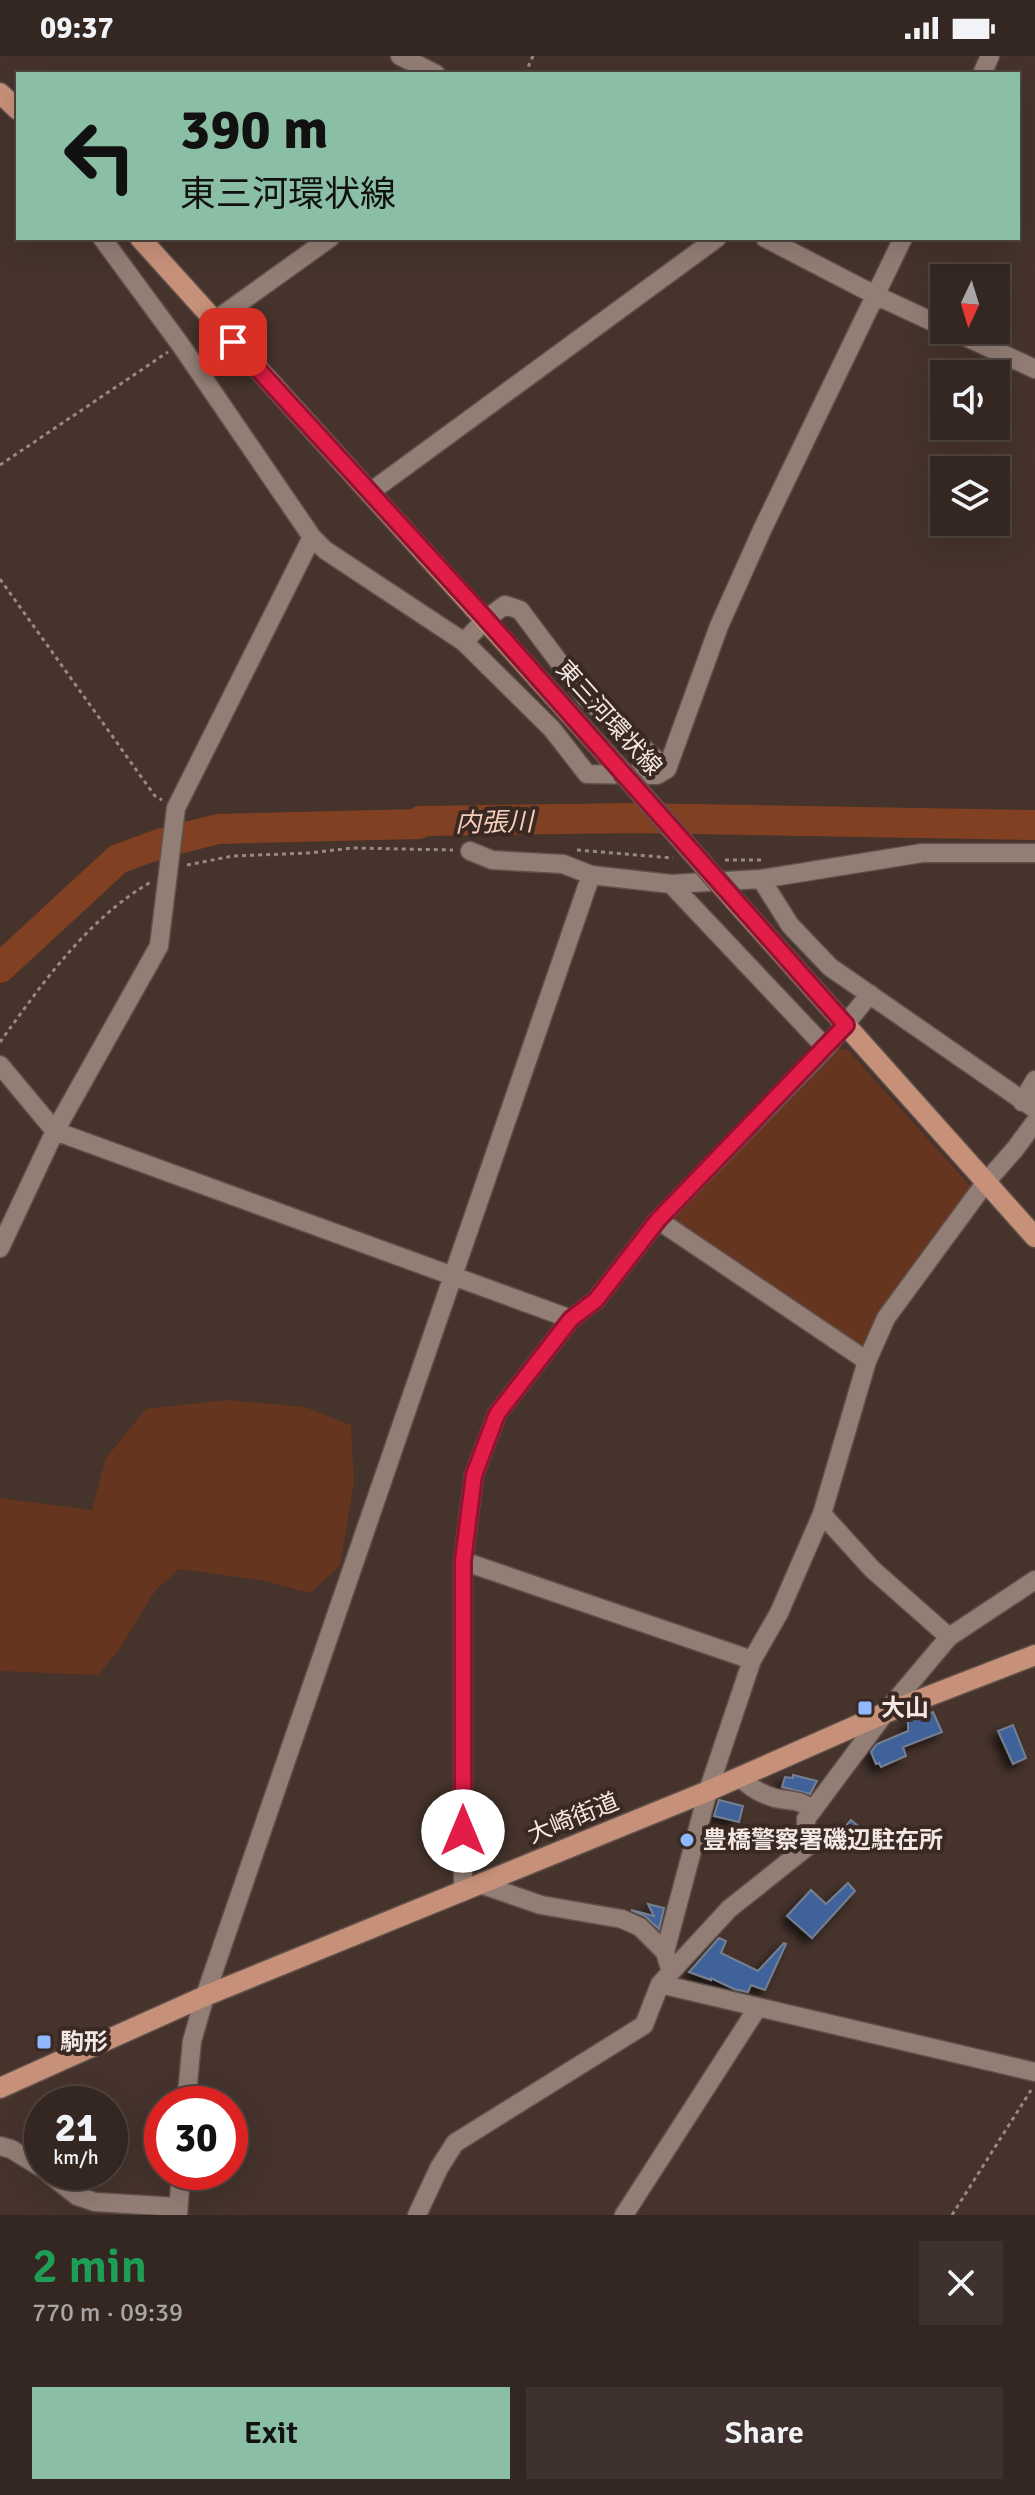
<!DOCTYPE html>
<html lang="en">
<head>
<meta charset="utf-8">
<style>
  :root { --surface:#342621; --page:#3f322e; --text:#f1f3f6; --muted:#a9a5a5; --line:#4e433f; --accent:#8abfa5 }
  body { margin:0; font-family:Signika,"Noto Sans JP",sans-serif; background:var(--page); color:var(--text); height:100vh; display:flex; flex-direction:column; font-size:30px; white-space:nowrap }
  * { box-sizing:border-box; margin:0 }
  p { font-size:26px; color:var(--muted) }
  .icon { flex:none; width:44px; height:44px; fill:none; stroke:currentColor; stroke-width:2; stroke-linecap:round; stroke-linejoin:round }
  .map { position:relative; height:2159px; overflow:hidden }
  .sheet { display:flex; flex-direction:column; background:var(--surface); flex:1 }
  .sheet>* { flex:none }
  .hud { position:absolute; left:16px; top:16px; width:1004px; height:168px; border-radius:0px; box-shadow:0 8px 32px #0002,0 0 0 2px var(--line); background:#8abfa5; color:#111; overflow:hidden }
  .needle { width:52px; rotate:184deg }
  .buttons { position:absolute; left:930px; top:208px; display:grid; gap:16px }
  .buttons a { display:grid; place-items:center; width:80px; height:80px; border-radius:0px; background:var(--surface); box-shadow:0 8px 32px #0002,0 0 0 2px var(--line); font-size:40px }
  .speed { position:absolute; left:24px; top:2030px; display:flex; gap:16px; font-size:40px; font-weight:700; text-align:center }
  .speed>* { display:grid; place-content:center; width:104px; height:104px; border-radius:50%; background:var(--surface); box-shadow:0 8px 32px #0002,0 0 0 2px var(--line); line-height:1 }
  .speed small { font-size:20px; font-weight:400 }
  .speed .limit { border:12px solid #d22; background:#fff; color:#111 }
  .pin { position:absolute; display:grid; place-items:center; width:68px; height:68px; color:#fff; margin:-34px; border-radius:16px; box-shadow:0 4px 12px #0006 }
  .me { position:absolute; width:88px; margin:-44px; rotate:0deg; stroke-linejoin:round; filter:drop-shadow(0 0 6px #0008) }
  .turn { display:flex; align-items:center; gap:28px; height:168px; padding:0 32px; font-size:36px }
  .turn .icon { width:104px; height:104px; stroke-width:2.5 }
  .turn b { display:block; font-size:56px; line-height:68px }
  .round { display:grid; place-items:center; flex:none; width:84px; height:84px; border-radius:0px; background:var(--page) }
  .summary { display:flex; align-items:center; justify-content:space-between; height:136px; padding:0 32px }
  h1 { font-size:48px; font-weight:600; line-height:60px; color:#1e9e55 }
  .primary-button { display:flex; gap:16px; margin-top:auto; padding:16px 32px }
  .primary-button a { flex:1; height:92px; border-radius:0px; background:var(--accent); color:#111; font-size:32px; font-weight:600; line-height:92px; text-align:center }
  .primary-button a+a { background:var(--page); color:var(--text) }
  .status { display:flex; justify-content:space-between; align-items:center; height:56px; padding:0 40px; background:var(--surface); direction:ltr }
  .status svg { height:22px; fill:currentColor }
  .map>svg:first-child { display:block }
  .green { fill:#65351f }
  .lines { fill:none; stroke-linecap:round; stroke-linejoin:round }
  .river { stroke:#814021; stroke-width:30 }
  .building { fill:#41629b; stroke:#757f91; stroke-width:2; filter:url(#shadow) }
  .minor-casing { stroke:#5f504a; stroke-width:21 }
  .primary-casing { stroke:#5f504a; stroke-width:23 }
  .path { stroke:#988983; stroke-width:3; stroke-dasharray:4 4; stroke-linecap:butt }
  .minor { stroke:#937e75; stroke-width:18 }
  .primary { stroke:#c79179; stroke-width:20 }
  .primary-bridge-casing { stroke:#5f504a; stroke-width:23; stroke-linecap:butt }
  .primary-bridge { stroke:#c79179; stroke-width:20 }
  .route-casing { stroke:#92132f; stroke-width:20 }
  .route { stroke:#e11d48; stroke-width:14 }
  .poi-dot { fill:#90b8fd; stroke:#3a2922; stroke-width:3 }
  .labels { text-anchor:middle; stroke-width:8; stroke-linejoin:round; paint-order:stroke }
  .street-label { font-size:24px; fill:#f3e8e3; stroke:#3a2922 }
  .poi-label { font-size:24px; font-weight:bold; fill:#f3e8e3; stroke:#3a2922; text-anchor:start }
  .water-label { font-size:26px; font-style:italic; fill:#f5cdbb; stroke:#3a2922 }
</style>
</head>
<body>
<div class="status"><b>09:37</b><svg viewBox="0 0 49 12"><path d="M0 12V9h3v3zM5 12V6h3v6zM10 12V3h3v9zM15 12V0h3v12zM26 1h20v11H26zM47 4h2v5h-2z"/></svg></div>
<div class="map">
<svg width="1035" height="2159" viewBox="0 0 1035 2159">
  <defs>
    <filter id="shadow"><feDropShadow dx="-6" dy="6" stdDeviation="4" flood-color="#0009"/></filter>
  </defs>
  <rect width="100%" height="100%" fill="#45332c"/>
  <path class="green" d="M830,992L848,994L973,1133L880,1255L863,1293L671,1164Z
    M226,1344L305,1351L351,1369L354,1427L340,1510L310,1537L260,1524L179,1513L155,1535L119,1594L98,1619L0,1615V1442L92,1454L106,1402L146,1353Z"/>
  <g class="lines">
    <path class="river" d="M0,912L118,803L162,787L218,773L419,768L420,765L635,762L1035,769"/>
  </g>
  <path class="building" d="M933,1656L942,1676L903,1691L906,1700L881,1711L879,1707L876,1708L871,1696L877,1688L908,1675V1666Z
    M1013,1669L1026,1702L1013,1708L998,1675Z
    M793,1719L817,1725L810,1738L782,1731L785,1721L793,1722Z
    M719,1744L743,1750L739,1766L714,1760Z
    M851,1764L863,1774L854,1783L842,1774Z
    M848,1827L855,1835L812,1882L787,1860L811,1834L826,1848Z
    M648,1848L664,1852L659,1873L645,1860L631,1854L654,1860Z
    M719,1882L726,1885L721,1897L758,1915L784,1887L786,1888L765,1934L751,1929L748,1936L734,1933L711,1922V1924L689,1916Z"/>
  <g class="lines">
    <defs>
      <path id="minor" d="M400,0L436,18
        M982,18L990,0
        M102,182L180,288L312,481L325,494L464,586L486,563L505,549L520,554L586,642L667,713L719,570L762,474L903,182
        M765,182L877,240L944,271
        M214,265L330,182
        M951,274L1035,313
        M369,437L717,182
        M464,586L552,673L587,718L657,719L667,713
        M470,795L492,804L563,808L591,819L671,828L826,992L870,938
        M761,823L790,869L830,911L1035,1053
        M671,828L761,823L922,797H1035
        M0,1009L55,1075L571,1263
        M1022,1046L1035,1024
        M658,1164L867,1305
        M0,1192L55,1075L159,890L176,752L312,481
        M822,1458L872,1513L949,1581
        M463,1505L752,1604
        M740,1721C749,1731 761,1738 775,1742C792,1746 797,1742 813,1754
        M480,1828L541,1849L622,1863L640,1871L665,1896
        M463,1835V1505L474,1419L497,1358L571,1263L596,1244L658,1164L826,992
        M671,1916L665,1896L708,1735L752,1604L779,1557L822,1458L867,1305L886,1262L986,1126L1015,1093L1035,1066
        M660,1928L1035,2016
        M186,2048L192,1985L205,1940L591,819
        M0,2090L11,2093L42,2112
        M47,2116L77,2140L95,2146L178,2151
        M178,2159L181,2116
        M417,2159L439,2112L455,2087L644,1969L660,1928L671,1916L729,1853L807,1791L806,1763L885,1657L949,1581L1035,1524
        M624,2159L758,1951"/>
      <path id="primary" d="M0,37L18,54
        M140,182L622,716
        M734,844L1035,1181
        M0,2032L205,1940L708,1735L885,1657L1035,1599"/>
    </defs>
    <use href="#minor" class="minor-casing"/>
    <use href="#primary" class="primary-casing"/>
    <path class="path" d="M525,18L533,0
      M0,409L168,296
      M0,523L155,740L162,744
      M577,794L673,802
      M725,804H761
      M187,809L233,800L309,797L352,792L453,794
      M0,986C42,928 88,862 151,826
      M952,2159L1033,2031"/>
    <use href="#minor" class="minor"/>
    <use href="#primary" class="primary"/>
    <defs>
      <path id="primary-bridge" d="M622,716L734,844"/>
    </defs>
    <use href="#primary-bridge" class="primary-bridge-casing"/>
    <use href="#primary-bridge" class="primary-bridge"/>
  </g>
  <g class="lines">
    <defs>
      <path id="route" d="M233,286L486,563L846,969L658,1164L596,1244L571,1263L497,1358L474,1419L463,1505V1775"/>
    </defs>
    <use href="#route" class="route-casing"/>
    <use href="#route" class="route"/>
  </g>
  <g class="poi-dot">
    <rect x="857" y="1644" width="16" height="16" rx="4"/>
    <circle cx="687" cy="1784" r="8"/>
    <rect x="36" y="1978" width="16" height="16" rx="4"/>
  </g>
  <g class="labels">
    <g class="street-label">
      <text transform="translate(609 662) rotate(48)" y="8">東三河環状線</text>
      <text transform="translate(573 1762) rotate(-22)" y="8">大崎街道</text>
    </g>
    <g class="poi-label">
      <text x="881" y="1660">大山</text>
      <text x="703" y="1792">豊橋警察署磯辺駐在所</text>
      <text x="60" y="1994">駒形</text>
    </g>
    <g class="water-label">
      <text transform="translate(494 766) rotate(-1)" y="9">内張川</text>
    </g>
  </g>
</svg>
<div class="buttons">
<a><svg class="needle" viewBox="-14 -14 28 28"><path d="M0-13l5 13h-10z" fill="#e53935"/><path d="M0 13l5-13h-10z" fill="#a9a5a5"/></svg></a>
<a><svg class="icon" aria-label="sound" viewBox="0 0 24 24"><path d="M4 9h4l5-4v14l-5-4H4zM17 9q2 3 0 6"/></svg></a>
<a><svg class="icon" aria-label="layers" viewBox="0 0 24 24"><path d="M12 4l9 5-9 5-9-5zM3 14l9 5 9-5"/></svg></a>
</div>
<div class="speed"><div>21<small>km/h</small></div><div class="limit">30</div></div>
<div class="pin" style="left:233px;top:286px;background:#d93025"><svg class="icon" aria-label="arrive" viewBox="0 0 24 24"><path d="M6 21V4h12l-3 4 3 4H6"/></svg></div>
<svg class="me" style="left:463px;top:1775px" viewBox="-20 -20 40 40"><circle r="19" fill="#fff"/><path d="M0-13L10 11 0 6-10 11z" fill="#e11d48"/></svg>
<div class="hud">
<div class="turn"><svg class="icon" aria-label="left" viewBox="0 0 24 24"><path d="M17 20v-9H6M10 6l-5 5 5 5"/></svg><div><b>390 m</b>東三河環状線</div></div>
</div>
</div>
<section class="sheet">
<div class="summary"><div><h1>2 min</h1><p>770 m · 09:39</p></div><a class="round"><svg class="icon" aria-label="close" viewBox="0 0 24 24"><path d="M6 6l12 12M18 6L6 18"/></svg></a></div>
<div class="primary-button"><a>Exit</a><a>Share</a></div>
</section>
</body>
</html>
